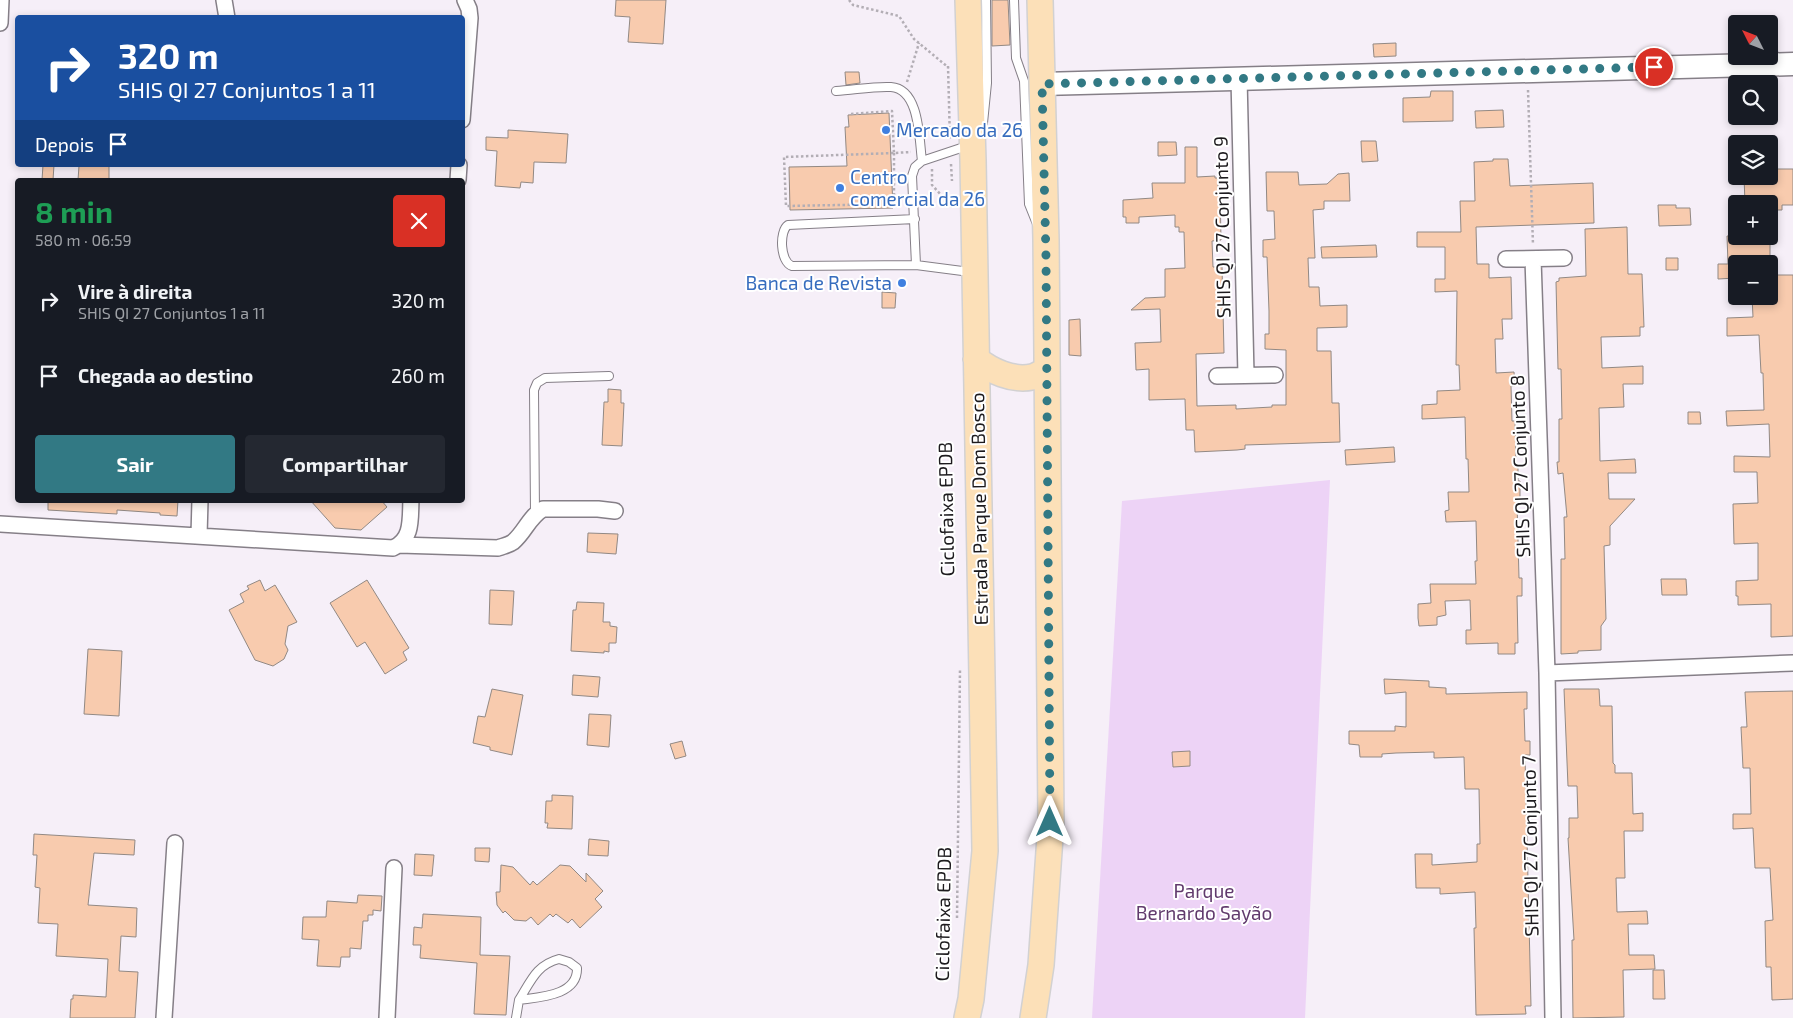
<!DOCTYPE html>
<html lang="pt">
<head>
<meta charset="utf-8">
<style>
  :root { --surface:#171b24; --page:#242831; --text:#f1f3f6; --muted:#9ea1a6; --accent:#327984 }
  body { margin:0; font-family:"Exo 2",sans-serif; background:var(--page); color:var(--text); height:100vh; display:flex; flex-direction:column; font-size:19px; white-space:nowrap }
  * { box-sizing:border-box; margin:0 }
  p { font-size:16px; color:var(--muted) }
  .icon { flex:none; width:28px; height:28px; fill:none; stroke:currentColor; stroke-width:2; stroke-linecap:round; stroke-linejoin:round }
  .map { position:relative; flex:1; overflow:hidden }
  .side { position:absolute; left:15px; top:178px; width:450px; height:325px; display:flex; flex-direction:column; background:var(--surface); border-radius:5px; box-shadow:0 2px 8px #0003 }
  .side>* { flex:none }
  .guide { position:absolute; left:15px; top:15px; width:450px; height:152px; border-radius:5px; box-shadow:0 2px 8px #0003; background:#1a4fa0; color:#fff; overflow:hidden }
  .needle { width:32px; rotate:312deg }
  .fabs { position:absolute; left:1728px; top:15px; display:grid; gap:10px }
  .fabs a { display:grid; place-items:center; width:50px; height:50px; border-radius:5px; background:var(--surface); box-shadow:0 2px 8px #0003; font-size:25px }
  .pin { position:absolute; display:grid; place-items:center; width:42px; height:42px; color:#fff; margin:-21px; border:2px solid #fff; border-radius:50%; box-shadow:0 1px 5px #0007 }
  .me { position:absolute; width:55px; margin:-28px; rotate:0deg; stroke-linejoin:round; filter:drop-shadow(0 0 4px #0008) }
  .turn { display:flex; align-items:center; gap:18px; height:105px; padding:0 20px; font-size:22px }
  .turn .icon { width:65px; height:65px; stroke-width:2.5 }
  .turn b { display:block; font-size:35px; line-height:42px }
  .then { display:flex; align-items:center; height:48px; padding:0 20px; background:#0003; gap:10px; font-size:19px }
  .round { display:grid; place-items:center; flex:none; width:52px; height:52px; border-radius:5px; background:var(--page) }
  .headline { display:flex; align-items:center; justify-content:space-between; height:85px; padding:0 20px }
  h1 { font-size:30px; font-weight:700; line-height:38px; color:#1e9e55 }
  .cta { display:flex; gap:10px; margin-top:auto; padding:10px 20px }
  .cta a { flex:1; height:58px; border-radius:5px; background:var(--accent); color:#fff; font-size:20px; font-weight:700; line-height:58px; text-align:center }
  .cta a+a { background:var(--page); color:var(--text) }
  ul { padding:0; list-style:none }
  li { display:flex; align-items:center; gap:15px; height:75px; padding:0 20px }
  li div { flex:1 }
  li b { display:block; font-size:19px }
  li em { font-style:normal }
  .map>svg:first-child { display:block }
  .green { fill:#edd3f6 }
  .building { fill:#f8cbae; stroke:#928984 }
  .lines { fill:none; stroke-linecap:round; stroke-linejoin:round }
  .lane-casing { stroke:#857f87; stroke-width:10 }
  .street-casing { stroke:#857f87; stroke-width:18 }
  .secondary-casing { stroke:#857f87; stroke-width:25 }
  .primary-casing { stroke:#d2d1d2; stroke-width:28 }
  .path { stroke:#b3aeb5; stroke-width:2.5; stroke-dasharray:2.5 2.5; stroke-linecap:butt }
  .lane { stroke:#fff; stroke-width:8 }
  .street { stroke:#fff; stroke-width:15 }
  .secondary { stroke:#fff; stroke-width:22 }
  .primary { stroke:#fce0b8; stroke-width:25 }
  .route { stroke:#327984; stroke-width:9; stroke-dasharray:0 16.2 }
  .shop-dot { fill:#3f7fe0; stroke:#fff; stroke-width:2 }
  .labels { text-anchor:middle; stroke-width:4; stroke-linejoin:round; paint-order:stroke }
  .shop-label { font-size:19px; fill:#366cbe; stroke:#fff; text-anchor:start }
  .street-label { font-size:19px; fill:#1d1b1e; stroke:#fff }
  .park-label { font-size:19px; fill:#613a6d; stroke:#fff }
</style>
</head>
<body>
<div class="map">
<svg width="1793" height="1018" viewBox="0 0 1793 1018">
  <rect width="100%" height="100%" fill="#f6eff8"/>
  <path class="green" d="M1330,480L1305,1018H1092L1122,501Z"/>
  <path class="building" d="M616,0H666L663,44L628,42L630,17L615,16Z
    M992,0H1008L1010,45L992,46Z
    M1396,43V56L1374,57L1373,44Z
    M845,72H859L860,83L846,85Z
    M1431,91H1453V121L1403,122V98L1430,97Z
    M1503,110L1504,127L1476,128L1475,111Z
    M889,113L893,208L790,210L789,167L847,166L845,127H849L848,115Z
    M508,130L568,134L566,163L534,162L533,183L521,182L520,188L495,186L497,151L486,150V137L508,138Z
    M1361,141H1376L1378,161L1362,162Z
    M1158,142H1176L1177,155L1158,156Z
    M1185,147H1197V177L1215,176V178H1218V188H1220L1221,240L1212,241L1213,267H1222L1224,353L1196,354L1197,406L1236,405V409L1272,407V405H1286V350L1265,349V334H1269V311L1267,257H1263V240L1275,239L1274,211H1267L1266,172H1298L1299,185L1327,184L1338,174L1349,173L1350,201H1324V209L1313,210L1315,258H1308L1309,287H1319L1320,306L1347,305V327L1317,328V351H1331L1332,403H1339L1340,442L1245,445V449L1237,450L1195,452L1194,430H1186L1185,399L1149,400V369L1136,370L1135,343L1161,342L1160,309L1131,310L1145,298L1165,297V269L1185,268L1184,232H1179V227H1175V215L1139,217V223H1126V217H1123V200L1153,198L1152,183H1185Z
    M1493,159H1508L1510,186L1593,183L1594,223L1476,227L1477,264H1489V278L1511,277L1512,319H1502L1503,339H1495L1496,373L1514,372L1515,386H1511L1512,421H1515L1516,465H1518V481H1520V501H1517L1519,578H1522V596H1517L1518,643H1515V654H1498V643L1466,644V630H1471L1470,600L1445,601L1446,615L1437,617V625L1419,626L1418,618V604L1431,603L1430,584H1476L1475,561H1477L1476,521L1446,522L1445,511L1449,510L1448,492H1469L1468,459H1466L1465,417L1422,419V405L1437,404V391L1460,390L1459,365H1456L1457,291L1435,292V279H1445V247H1417V232H1461L1460,201H1475L1474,162L1493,161Z
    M43,165H54L53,180H42Z
    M92,165H109V180H78L79,166H92Z
    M1769,169H1793V205H1782V210H1769V204H1745L1744,176H1769Z
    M1658,205H1676V208H1690L1691,225L1659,226Z
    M1627,227L1628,274H1642L1644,327H1640V336L1601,337L1602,368L1643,366V384H1623L1624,407L1599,408L1600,461L1635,459L1636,473H1608L1609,499H1635L1610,526V545L1604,546L1606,619L1601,626V650L1578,651V653L1561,654V559H1565L1564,517H1567L1563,473L1558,474L1557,462H1559V419H1562L1561,369H1558L1556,282L1559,281V278L1586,276L1585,229Z
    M1727,236H1770V264H1736V278L1718,279V264H1736H1728Z
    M1376,245L1377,257L1322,258L1321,247Z
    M1666,258H1678V270H1666Z
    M1769,275H1793V636L1771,637V604L1738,605V596H1736V581L1758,580V543L1734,544L1733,504L1758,503L1757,472H1734V456L1770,457L1769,424L1727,426L1726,411L1764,410L1763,373H1761L1759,335L1727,336V318L1753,317L1752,296H1769Z
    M882,292L896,293L895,308H882Z
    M1080,319L1081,356L1069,355V320Z
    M608,389L621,390V403H624L622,446L602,445L604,402H608Z
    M1688,412H1700L1701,424H1688Z
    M1394,447L1395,462L1346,465L1345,450Z
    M48,500H178L177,516L160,515V513L117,510V514L48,510Z
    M310,500H381L387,507L361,530L335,528Z
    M588,533L618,534L616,554L587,552Z
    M1661,579H1686L1687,595H1662Z
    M260,580L265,591L275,585L297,622L288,626L285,644L288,650L284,659L273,666L255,660L229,610L244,602L240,594L249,589L247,586Z
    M367,580L409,648L403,652L407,660L385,674L365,642L357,647L330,603Z
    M490,590L514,591L512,625L489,624Z
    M577,602L604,603L603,622H610V626L617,627L616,643H609V652L604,651V653L571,651L573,610H576Z
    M88,649L122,651L119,716L84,714Z
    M573,675L600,677L598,697L572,695Z
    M1384,679L1429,681V687L1446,688V694L1527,692V709H1524L1525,741H1530V755H1525L1531,1006H1525L1526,1014L1476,1015L1474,928H1476L1475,892L1440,894V888H1416L1415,854H1432V865L1477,862V844H1480L1479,789H1465L1464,757L1434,758V752L1396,753L1382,754V757H1360L1359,745L1349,744V731H1395V726L1406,727V692L1385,694Z
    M492,689L523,695L512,755L490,750V747L473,743L478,716L485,717Z
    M1564,689H1599L1600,706H1612L1613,763L1615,765V773H1632L1633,814L1643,813V831H1624L1625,878H1616L1617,912L1647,911L1648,924H1628L1629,955H1654L1655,969L1623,970L1624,1017L1573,1018L1572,940H1574L1568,838H1569V818H1578L1577,786H1568Z
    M1793,691V999L1772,1000L1771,967H1766L1765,921L1773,920L1770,868H1755L1753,828L1733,829V814H1751L1750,768H1743L1741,727H1747L1745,692Z
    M589,714L611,715L609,747L587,745Z
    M682,741L686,756L675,759L670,744Z
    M1190,751V766L1173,767L1172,752Z
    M552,795L573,796L572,829L547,828L548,823H545L546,801H552Z
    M34,834L135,840L134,855L94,853L88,905L137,908L136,937L121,936L119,971L138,972L135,1018H70L71,999H73V995L106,997L108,959L56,956L58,924L38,923L40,888L35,887L37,855H33Z
    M589,839L609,841L608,856L588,855Z
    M475,848H490L489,862L475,861Z
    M415,854L434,855L432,876L414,875Z
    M501,865L513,867L530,885L533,881L537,885L560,865L570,866L586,882V873L603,891L595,899L602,907L580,928L572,919L568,923L556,914L553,917L550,914L538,925L531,917L526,921L514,920L505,911L503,913L497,905L496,892H500Z
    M358,895L382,896L381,911L373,910V915H368V921H363L361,949L350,948V957H341L340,967L317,966L319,940L302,939L303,917H326L327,901L357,903Z
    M423,914L481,917L480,955L510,956L506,1015L474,1014L477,963L420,958L421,945H413L414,927L422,928Z
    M1653,970H1664L1665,999H1653Z"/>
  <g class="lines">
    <defs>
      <path id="lane" d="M1014,0L1016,58L1024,81L1029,204L1037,224
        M836,91C854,90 874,86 891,87C920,89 919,139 922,161
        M983,123L987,83L986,0
        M915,219L788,225C779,231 780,262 792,266L916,265L970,272
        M916,265L912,176L915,167L922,161L970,145
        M535,513L534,390L537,383L545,378L609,376
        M559,959L569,962L577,968C578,996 539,997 519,1000C531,981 536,965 559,959Z
        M516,1018L519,1000"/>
      <path id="street" d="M224,0L227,18
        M0,23L1,0
        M1239,78L1246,375
        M462,120L470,18L469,9L465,0
        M458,180L459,165
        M1506,259L1564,258
        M1533,259L1547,673L1553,1018
        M1217,376L1275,375
        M0,524L393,548C413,540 410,518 411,500
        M199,536L200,500
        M399,545L498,548C503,546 509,545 513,542C525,532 529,517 543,509H598L615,511
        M1547,673L1793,663
        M164,1018L175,843
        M387,1018L394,868"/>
      <path id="secondary" d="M1042,84L1793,64"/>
      <path id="primary" d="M976,359C991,371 1012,381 1032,377C1037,376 1042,372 1047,370
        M967,1018L971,999L985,851L973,160L968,0
        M1033,1018L1041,965L1051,823L1046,239L1040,0"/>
    </defs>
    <use href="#lane" class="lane-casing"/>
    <use href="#street" class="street-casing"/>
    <use href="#secondary" class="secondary-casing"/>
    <use href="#primary" class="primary-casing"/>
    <path class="path" d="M849,0L853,5L899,16L914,39L949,68
      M948,66L950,141
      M907,82L919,43
      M1528,90L1533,245
      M851,114L892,111L894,153L911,152
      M894,153V204L786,206L784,157Z
      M951,164L952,181
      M932,169V185L952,207
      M957,918L960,669"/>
    <use href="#lane" class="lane"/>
    <use href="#street" class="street"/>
    <use href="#secondary" class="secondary"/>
    <use href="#primary" class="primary"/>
  </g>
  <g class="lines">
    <path class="route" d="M1050,822L1046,257L1042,84L1654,67"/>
  </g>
  <g class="shop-dot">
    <circle cx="886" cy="130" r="5"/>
    <circle cx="840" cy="188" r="5"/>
    <circle cx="902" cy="283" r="5"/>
  </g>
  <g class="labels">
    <g class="shop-label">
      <text x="896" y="137">Mercado da 26</text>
      <text x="850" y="184">Centro<tspan x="850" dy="22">comercial da 26</tspan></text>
      <text x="892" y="290" text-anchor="end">Banca de Revista</text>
    </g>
    <g class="street-label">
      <text transform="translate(1222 227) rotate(-91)" y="7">SHIS QI 27 Conjunto 9</text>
      <text transform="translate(1520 466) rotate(-92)" y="7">SHIS QI 27 Conjunto 8</text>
      <text transform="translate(946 509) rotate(-91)" y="7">Ciclofaixa EPDB</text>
      <text transform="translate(979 509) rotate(-91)" y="7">Estrada Parque Dom Bosco</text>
      <text transform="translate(1530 846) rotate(-91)" y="7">SHIS QI 27 Conjunto 7</text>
      <text transform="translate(943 914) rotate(-89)" y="7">Ciclofaixa EPDB</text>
    </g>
    <g class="park-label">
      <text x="1204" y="898">Parque<tspan x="1204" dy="22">Bernardo Sayão</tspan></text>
    </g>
  </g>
</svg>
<div class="fabs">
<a><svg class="needle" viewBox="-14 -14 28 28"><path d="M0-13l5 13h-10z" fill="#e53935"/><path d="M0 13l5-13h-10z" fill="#9ea1a6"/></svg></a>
<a><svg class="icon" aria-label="search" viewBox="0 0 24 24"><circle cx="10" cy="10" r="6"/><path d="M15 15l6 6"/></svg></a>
<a><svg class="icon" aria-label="layers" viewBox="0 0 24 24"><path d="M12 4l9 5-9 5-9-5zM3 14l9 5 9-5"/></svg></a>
<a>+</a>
<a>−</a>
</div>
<div class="pin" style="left:1654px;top:67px;background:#d93025"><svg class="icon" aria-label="arrive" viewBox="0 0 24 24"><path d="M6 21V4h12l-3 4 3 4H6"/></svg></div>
<svg class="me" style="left:1050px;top:822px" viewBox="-20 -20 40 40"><path d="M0-17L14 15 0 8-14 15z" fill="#327984" stroke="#fff" stroke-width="4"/></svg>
<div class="guide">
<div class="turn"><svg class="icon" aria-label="right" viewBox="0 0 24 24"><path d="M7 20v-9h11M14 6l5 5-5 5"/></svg><div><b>320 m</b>SHIS QI 27 Conjuntos 1 a 11</div></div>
<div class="then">Depois<svg class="icon" aria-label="arrive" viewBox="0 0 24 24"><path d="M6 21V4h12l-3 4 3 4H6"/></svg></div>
</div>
<section class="side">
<div class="headline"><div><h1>8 min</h1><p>580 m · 06:59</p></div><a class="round" style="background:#d93025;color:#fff"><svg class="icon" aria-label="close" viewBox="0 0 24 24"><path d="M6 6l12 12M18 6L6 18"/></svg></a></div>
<ul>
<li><svg class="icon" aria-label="right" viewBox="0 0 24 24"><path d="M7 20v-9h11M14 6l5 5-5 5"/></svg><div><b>Vire à direita</b><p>SHIS QI 27 Conjuntos 1 a 11</p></div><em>320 m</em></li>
<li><svg class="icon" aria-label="arrive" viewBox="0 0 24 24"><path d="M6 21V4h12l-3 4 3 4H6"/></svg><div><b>Chegada ao destino</b></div><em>260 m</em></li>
</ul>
<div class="cta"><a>Sair</a><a>Compartilhar</a></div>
</section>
</div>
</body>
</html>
